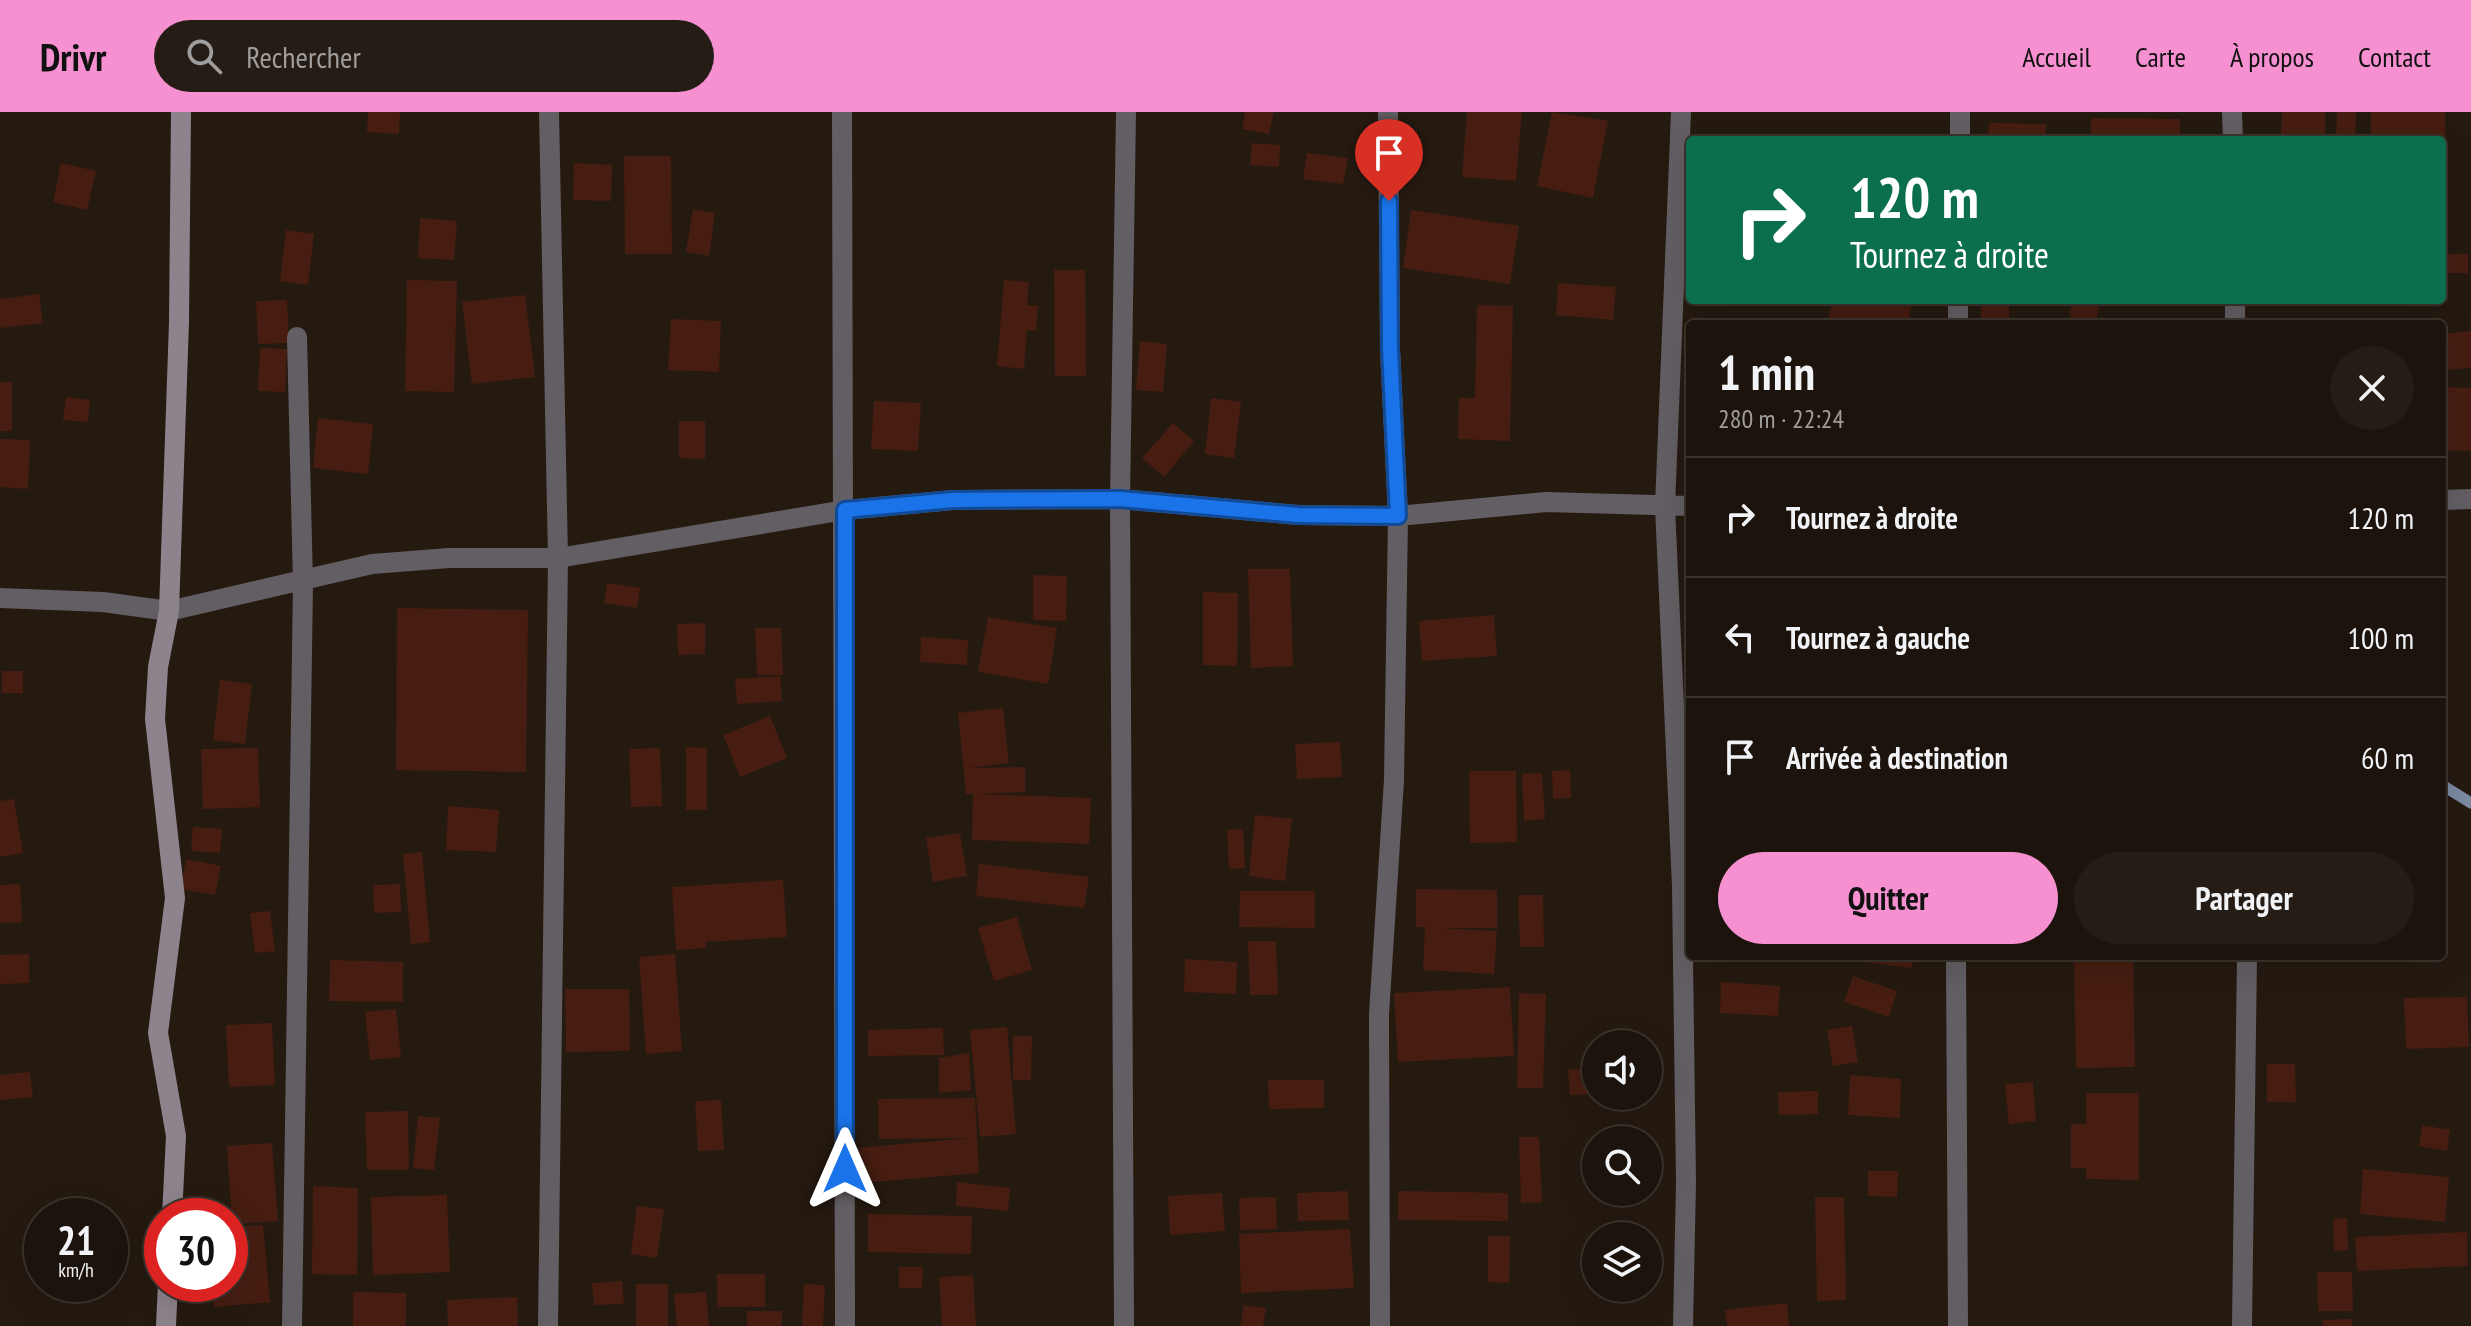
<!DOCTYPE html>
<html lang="fr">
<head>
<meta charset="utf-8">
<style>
  :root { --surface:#1c140c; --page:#251d15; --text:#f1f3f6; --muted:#a09e9d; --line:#3a332d; --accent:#f690d0 }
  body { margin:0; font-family:"PT Sans Narrow",sans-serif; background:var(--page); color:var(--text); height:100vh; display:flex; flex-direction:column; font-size:30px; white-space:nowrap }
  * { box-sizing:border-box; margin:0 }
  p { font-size:26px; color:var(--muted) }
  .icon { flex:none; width:44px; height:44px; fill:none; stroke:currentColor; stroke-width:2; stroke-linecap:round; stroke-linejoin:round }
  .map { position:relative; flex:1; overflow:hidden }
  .panel { position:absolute; left:1686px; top:208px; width:760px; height:640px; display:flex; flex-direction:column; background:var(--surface); border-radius:8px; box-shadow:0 8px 32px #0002,0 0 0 2px var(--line) }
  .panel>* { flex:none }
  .hud { position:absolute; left:1686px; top:24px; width:760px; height:168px; border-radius:8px; box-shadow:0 8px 32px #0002,0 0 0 2px var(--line); background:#0b6e4f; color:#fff; overflow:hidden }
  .controls { position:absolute; left:1582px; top:918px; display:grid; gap:16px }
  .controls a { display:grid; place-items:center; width:80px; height:80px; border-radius:50%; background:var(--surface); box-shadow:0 8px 32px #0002,0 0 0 2px var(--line); font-size:40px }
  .speed { position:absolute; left:24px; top:1086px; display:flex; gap:16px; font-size:40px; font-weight:700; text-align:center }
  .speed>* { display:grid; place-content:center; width:104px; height:104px; border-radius:50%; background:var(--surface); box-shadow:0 8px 32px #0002,0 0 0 2px var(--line); line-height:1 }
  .speed small { font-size:20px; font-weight:400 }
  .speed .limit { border:12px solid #d22; background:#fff; color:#111 }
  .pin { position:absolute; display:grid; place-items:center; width:68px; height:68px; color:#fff; margin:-82px -34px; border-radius:50% 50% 50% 0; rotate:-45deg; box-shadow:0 0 8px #0007 }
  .pin .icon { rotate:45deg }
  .me { position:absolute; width:88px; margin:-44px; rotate:0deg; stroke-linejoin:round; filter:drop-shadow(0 0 6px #0008) }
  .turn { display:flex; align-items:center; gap:28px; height:168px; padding:0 32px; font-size:36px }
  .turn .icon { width:104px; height:104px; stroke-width:2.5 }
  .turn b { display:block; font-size:56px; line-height:68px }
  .round { display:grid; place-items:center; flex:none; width:84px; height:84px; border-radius:42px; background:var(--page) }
  .head { display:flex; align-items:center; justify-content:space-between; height:136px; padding:0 32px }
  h1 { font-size:48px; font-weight:800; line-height:60px }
  .action { display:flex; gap:16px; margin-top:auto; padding:16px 32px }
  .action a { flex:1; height:92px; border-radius:48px; background:var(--accent); color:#111; font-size:32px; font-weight:800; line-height:92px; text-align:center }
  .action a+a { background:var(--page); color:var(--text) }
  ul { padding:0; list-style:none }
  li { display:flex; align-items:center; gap:24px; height:120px; padding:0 32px; border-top:2px solid var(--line) }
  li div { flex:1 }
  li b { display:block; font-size:30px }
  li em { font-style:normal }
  header { display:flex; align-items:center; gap:48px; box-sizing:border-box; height:112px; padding:0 40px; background:var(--accent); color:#111 }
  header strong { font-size:38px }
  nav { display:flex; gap:44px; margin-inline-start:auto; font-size:28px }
  .search { width:560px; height:72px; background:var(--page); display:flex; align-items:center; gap:20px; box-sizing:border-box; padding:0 28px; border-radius:44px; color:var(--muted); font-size:30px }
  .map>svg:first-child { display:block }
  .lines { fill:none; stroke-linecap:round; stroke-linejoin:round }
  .stream { stroke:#7b8aa2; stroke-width:11 }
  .building { fill:#471d11 }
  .street { stroke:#635e63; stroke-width:20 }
  .secondary { stroke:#8c838c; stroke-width:20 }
  .route-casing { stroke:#114b97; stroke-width:20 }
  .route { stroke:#1a73e8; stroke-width:14 }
</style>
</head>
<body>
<header>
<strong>Drivr</strong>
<div class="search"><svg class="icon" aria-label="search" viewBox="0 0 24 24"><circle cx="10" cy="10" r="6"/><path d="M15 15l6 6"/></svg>Rechercher</div>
<nav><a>Accueil</a><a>Carte</a><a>À propos</a><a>Contact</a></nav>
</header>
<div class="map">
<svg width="2471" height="1214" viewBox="0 0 2471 1214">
  <rect width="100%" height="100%" fill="#251a10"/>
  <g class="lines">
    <path class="stream" d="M2442,673L2471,691"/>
  </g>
  <path class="building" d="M368,0H400L399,22L367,20Z
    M1245,0H1274L1269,22L1242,17Z
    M1467,0H1522L1516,69L1462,65Z
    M1552,0L1608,9L1593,86L1537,74Z
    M2282,0H2325V22H2281Z
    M2337,0H2356L2355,28H2336Z
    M2371,0H2445V27L2371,26Z
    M2091,6L2180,7V28H2091Z
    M1989,11L2046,12V28H1988Z
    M1252,31L1280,33L1279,55L1250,53Z
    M1307,41L1348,46L1343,72L1303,67Z
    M624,44H671L672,142H625Z
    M61,51L96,59L87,98L53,90Z
    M574,51L612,53L611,89L573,88Z
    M693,97L715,101L709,144L686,140Z
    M1411,98L1519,114L1510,172L1403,156Z
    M420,106L457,109L454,148L418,146Z
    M286,118L314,122L308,173L280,169Z
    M2442,142H2468V161H2442Z
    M1054,158H1085L1086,264H1055Z
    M407,168L457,169L454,280L405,279Z
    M1004,168L1029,170L1027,193L1038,194L1036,219L1027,218L1024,257L997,254Z
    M1558,171L1616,175L1613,208L1556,203Z
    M39,182L43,211L0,216V187Z
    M525,183L535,265L472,272L462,190Z
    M287,188L289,231L258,232L256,189Z
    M1832,188H1912L1908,212H1854L1829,208Z
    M1981,188H2009V206H1981Z
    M2071,188H2099L2097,209L2070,207Z
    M1477,193L1513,194L1510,329L1458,327L1459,286H1475Z
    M671,207L721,209L719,260L668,258Z
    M2471,219V256L2442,258V222Z
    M1140,229L1167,232L1163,280L1136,278Z
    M260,236L287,237L285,280L258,279Z
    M0,270H12V319H0Z
    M2447,275L2471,276V339L2445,338Z
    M66,285L90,288L88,310L63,308Z
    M1211,286L1241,290L1234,346L1205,342Z
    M874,289L921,291L918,339L871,337Z
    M318,306L373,312L368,362L313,356Z
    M679,309H705V347L679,346Z
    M1173,311L1194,329L1164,365L1142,346Z
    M0,327L30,328L28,377L0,375Z
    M1248,457H1290L1293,554L1251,556Z
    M1033,463L1067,464L1066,509L1033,508Z
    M607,471L640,476L637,496L604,491Z
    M1203,480L1238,481L1237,554L1203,553Z
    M397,496L528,498L526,660L396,658Z
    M1494,503L1497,544L1422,549L1419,509Z
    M988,505L1057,516L1048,572L978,560Z
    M705,511V542L678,543L677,512Z
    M755,516H781L783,563H757Z
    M921,525L968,528L967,553L920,550Z
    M2,559H23V581H2Z
    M780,564L782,589L737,592L735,567Z
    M220,568L252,572L245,632L213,628Z
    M1003,596L1009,651L969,656L1025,655V680L979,682L1091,686L1089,732L972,728L973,682H966L958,601Z
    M770,604L787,646L740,665L723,623Z
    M1340,630L1342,665L1297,667L1295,632Z
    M686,635L707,636V698H686Z
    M258,636L260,695L203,697L201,637Z
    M660,636L662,694L631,695L629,637Z
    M1570,658L1571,686L1553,687L1552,659Z
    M1469,659H1516L1517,730L1470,731Z
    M1542,661L1545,707L1524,709L1522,662Z
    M14,687L23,741L0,745V689Z
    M448,694L499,698L496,740L446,738Z
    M1255,703L1292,707L1285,769L1249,764Z
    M193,715L222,717L220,741L191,739Z
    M1243,717L1245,756L1229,757L1227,718Z
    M960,721L967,764L933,770L926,726Z
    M422,740L430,830L411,832L403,742Z
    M186,747L221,754L215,783L181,777Z
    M979,752L1089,765L1084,796L976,784Z
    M783,768L787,825L706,830V836L676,838L672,775Z
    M20,772L22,810L0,811V773Z
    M400,772L401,800L374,801L373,773Z
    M1416,777L1497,778V816H1439L1497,819L1494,862L1423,858L1425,815H1416Z
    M1240,779H1315V816L1239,815Z
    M1518,783H1543L1544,835H1520Z
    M270,799L275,839L255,841L250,801Z
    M1017,805L1032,858L994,869L978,816Z
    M1248,829H1276L1278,883H1250Z
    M29,842V871L0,872V843Z
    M675,842L682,939L646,942L639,845Z
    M1856,844H1913L1912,856L1855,849Z
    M1185,847L1237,850L1236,882L1184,880Z
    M330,848L403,850V890L329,889Z
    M2074,848H2133L2135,955L2076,956Z
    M1853,864L1897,879L1889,905L1844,890Z
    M1721,870L1780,874L1778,904L1720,901Z
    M1510,875L1514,944L1398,950L1394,881Z
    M565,877H629L630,939L566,940Z
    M1519,881L1546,882L1543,976H1517Z
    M2467,885L2469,935L2406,937L2404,886Z
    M396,897L401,945L370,948L365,900Z
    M272,911L275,973L229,975L226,913Z
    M1852,914L1858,950L1833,954L1827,918Z
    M1007,915L1016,1022L980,1025L970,918Z
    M943,916L944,943L868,944V918Z
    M1013,924H1032L1031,968H1013Z
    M969,941L971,978L939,981V946Z
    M2267,952H2295L2296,990H2267Z
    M1596,956V982L1570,983L1568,958Z
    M30,960L33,985L0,988V963Z
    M1850,963L1901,967L1900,1006L1848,1003Z
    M1268,968H1324V996L1269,997Z
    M2033,970L2036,1009L2009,1012L2005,972Z
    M1818,979V1002L1779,1003L1778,980Z
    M2086,981H2139V1068L2086,1067V1056H2071V1012H2086Z
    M975,986L979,1061L861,1071L858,1036L969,1026L879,1027L878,987Z
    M721,988L724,1038L698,1039L695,989Z
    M408,999L409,1058H367L365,1000Z
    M418,1004L440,1006L434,1058L413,1056Z
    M2422,1013L2450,1018L2447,1039L2419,1034Z
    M1519,1025H1539L1542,1090L1521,1091Z
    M272,1031L278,1109L232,1112L227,1034Z
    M2363,1057L2449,1065L2445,1110L2360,1102Z
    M1868,1059H1898L1897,1085L1868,1084Z
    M957,1070L1010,1076L1008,1099L956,1094Z
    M313,1074L358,1076L357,1163L312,1162Z
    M1348,1079L1349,1108L1298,1109L1297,1081Z
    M1398,1079L1508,1081V1109L1398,1108Z
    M1222,1081L1225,1119L1170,1123L1168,1084Z
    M447,1083L450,1160L373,1163L371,1085Z
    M1276,1085L1277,1117L1240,1118L1239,1086Z
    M1815,1085H1844L1846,1188L1817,1189Z
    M637,1094L664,1097L657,1146L631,1142Z
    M868,1102L972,1104L971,1142L868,1140Z
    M2347,1106L2348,1138L2334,1139L2333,1107Z
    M263,1113L270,1190L214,1195L212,1172H230V1115Z
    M1350,1117L1354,1176L1241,1181L1239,1122Z
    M2467,1120L2468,1154L2357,1159L2355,1125Z
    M1488,1124H1510L1509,1171L1488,1170Z
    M899,1155H923L922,1176H899Z
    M2317,1160H2352L2353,1199H2318Z
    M717,1162H765V1195H717Z
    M973,1163L976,1214H942L939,1165Z
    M622,1169L624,1192L594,1193L592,1171Z
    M636,1172H668V1214H636Z
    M804,1172L825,1173L823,1214H802Z
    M353,1180L406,1181V1214H353Z
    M706,1180L709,1214H677L674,1182Z
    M517,1185L518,1214H448L447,1188Z
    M1787,1191L1789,1214H1727L1725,1198Z
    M1244,1193L1266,1196L1263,1214H1240Z
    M747,1199H782V1214H747Z
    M2352,1207V1214H2323L2322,1208Z"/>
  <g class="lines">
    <path class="street" d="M842,0L845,1214
      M1681,0L1665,394L1682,774L1686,1071L1683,1214
      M2232,0L2233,28
      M1960,28V0
      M2235,188V212
      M1958,212V188
      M2442,388L2471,387
      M0,486L103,490L169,499L372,452L449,446H558L845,398L953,388L1120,387L1298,403L1398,404L1546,390L1690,394
      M1956,844L1958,1214
      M292,1214L303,471L297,225
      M548,1214L558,446L549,0
      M1124,1214L1120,387L1126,0
      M1380,1214L1379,902L1394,668L1398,404L1390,237L1388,0
      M2242,1214L2247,844"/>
    <path class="secondary" d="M172,1104L176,1024L158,921L175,786L155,607L158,555L169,499L179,210L181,0
      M166,1214L168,1172"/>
  </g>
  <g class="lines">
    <defs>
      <path id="route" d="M845,1057V398L953,388L1120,387L1298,403L1398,404L1390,237L1389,89"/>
    </defs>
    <use href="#route" class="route-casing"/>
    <use href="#route" class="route"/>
  </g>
</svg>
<div class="controls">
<a><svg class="icon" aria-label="sound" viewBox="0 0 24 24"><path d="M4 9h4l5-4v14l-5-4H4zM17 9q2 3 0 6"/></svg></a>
<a><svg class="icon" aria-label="search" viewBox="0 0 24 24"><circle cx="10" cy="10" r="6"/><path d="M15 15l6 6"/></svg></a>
<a><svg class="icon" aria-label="layers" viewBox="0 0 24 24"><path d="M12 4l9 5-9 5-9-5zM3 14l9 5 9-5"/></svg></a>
</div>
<div class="speed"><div>21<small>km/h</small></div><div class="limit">30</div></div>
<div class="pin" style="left:1389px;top:89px;background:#d93025"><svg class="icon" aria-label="arrive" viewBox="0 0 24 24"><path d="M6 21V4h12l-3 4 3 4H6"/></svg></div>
<svg class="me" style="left:845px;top:1057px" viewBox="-20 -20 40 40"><path d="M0-17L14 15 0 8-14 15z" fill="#1a73e8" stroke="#fff" stroke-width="4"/></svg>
<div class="hud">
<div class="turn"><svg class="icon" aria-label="right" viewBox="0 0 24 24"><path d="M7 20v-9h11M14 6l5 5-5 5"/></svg><div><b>120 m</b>Tournez à droite</div></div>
</div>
<section class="panel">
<div class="head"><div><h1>1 min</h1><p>280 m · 22:24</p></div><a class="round"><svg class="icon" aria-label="close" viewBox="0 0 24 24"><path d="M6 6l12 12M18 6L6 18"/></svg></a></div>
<ul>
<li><svg class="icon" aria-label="right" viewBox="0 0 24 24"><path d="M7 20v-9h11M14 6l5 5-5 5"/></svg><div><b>Tournez à droite</b></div><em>120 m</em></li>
<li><svg class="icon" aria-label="left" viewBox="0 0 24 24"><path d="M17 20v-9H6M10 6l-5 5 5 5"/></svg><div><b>Tournez à gauche</b></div><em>100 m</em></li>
<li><svg class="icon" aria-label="arrive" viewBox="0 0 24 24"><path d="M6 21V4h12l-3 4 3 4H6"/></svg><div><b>Arrivée à destination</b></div><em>60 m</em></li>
</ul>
<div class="action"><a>Quitter</a><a>Partager</a></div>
</section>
</div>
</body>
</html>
